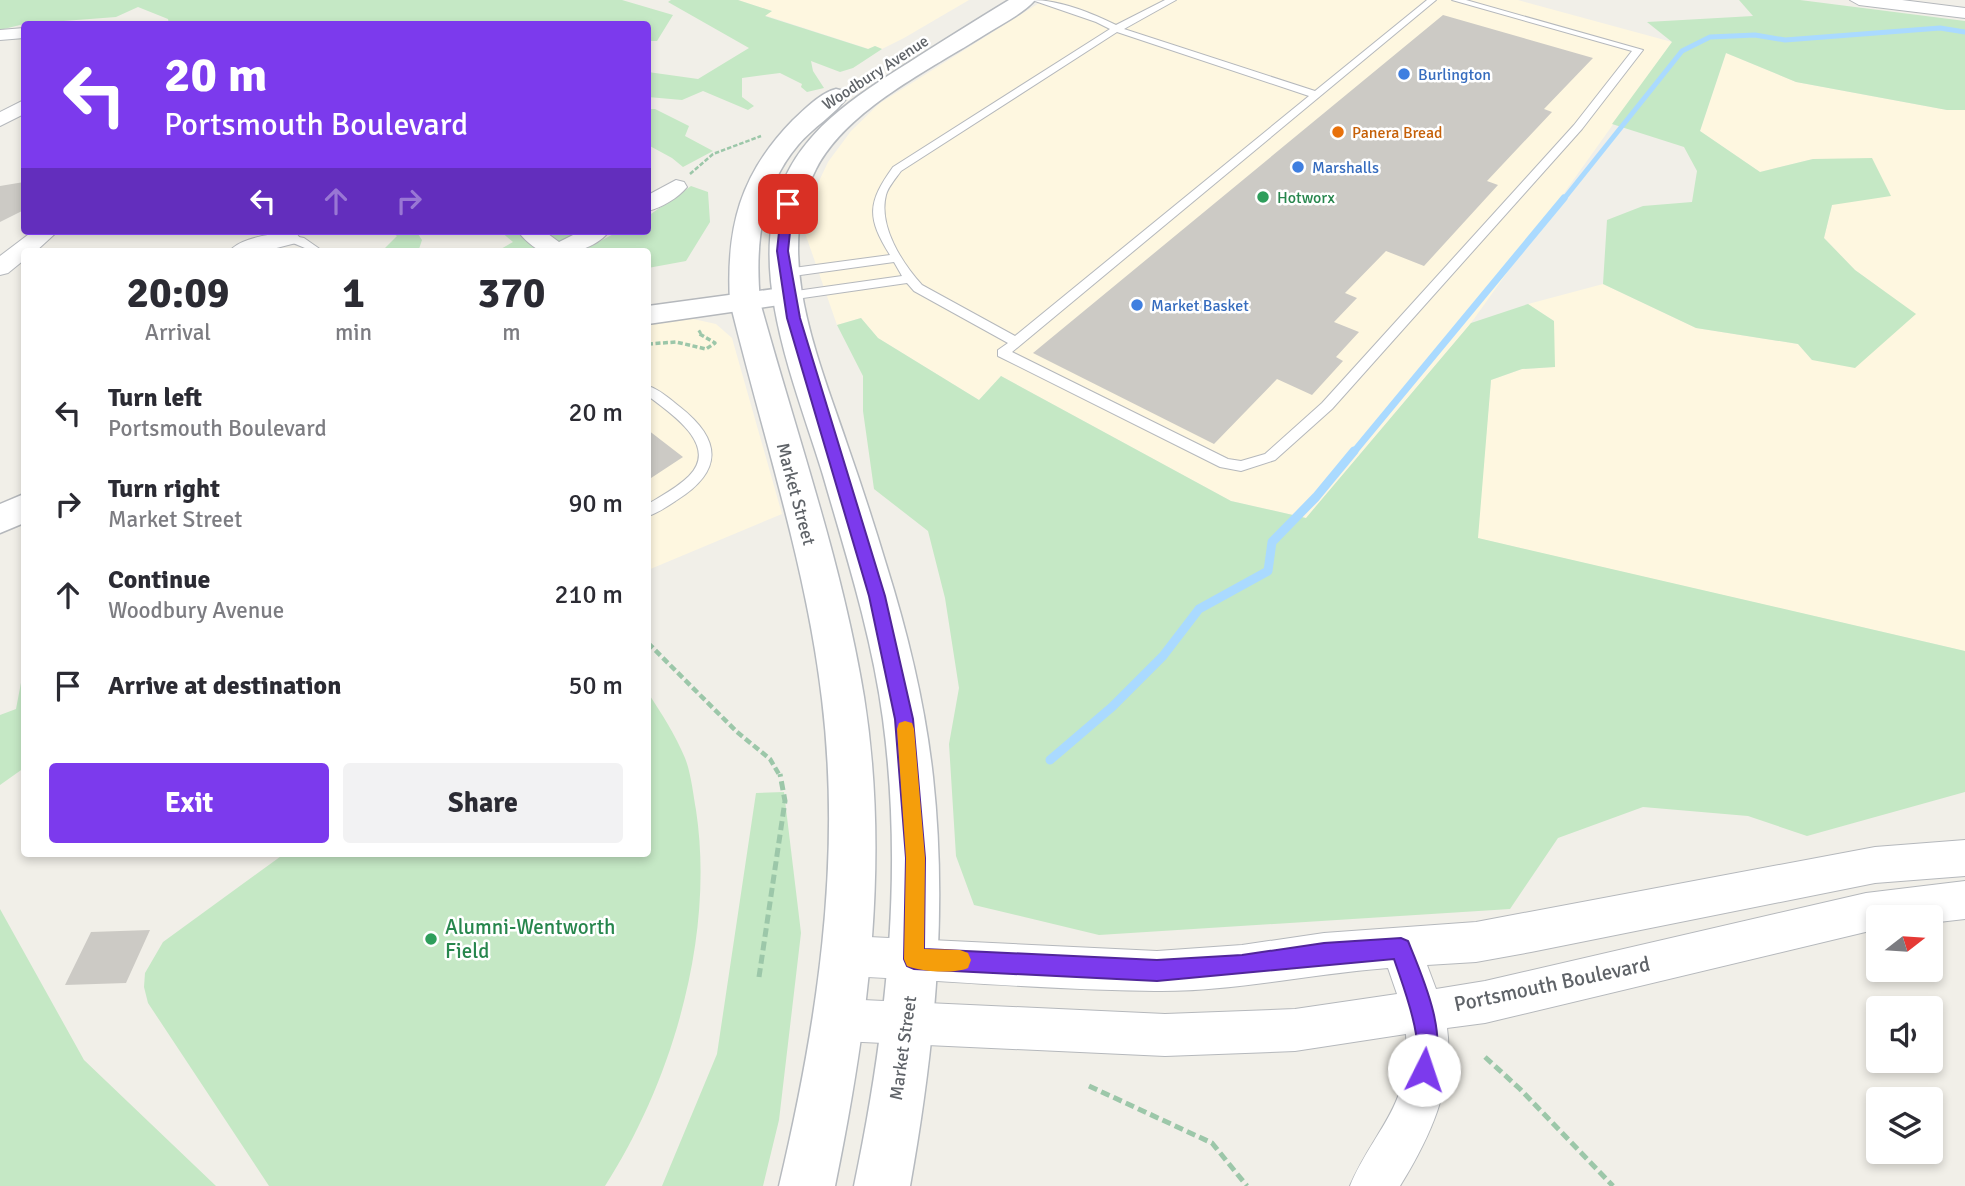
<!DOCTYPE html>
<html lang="en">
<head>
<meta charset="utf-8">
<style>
  :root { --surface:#fff; --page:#f2f2f3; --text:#2b2b33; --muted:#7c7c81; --accent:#7c3aed }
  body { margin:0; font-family:Signika,sans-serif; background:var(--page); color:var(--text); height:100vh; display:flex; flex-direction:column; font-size:26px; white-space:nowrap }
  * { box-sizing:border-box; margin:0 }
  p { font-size:23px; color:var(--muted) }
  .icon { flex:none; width:38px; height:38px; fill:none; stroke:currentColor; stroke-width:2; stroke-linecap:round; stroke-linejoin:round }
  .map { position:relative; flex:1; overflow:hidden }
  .details { position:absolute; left:21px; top:248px; width:630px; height:609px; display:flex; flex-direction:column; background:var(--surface); border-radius:7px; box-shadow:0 4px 10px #0003 }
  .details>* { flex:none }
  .guide { position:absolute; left:21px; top:21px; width:630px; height:214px; border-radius:7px; box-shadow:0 4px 10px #0003; background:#7c3aed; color:#fff; overflow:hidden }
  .needle { width:46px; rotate:73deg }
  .tools { position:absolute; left:1866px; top:905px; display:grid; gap:14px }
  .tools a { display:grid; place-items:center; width:77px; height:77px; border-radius:7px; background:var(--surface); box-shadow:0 4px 10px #0003; font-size:35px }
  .pin { position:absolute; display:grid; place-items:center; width:60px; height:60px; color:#fff; margin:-30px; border-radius:14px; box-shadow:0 4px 10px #0006 }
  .me { position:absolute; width:77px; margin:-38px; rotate:4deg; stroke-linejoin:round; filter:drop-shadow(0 0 5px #0008) }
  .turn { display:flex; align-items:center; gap:24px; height:147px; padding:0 28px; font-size:32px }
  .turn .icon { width:91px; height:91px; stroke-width:2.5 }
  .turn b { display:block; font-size:49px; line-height:60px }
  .lanes { display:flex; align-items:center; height:66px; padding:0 28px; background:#0003; justify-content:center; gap:35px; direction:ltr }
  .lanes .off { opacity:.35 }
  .eta { display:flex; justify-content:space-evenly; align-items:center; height:119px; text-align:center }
  .eta b { font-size:42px; font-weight:800; line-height:49px }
  .button { display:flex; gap:14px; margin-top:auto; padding:14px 28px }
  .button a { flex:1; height:80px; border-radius:7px; background:var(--accent); color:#fff; font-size:28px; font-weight:800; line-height:80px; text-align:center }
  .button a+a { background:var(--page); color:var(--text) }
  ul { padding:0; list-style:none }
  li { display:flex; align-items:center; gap:21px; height:91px; padding:0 28px }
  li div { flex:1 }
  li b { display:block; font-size:26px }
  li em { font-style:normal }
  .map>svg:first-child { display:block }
  .commercial { fill:#fef7e0 }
  .green { fill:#c5e8c5 }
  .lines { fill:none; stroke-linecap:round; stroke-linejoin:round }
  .stream-far2 { stroke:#aadaff; stroke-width:5 }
  .stream-far1 { stroke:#aadaff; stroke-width:7 }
  .stream { stroke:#aadaff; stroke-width:9 }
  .building { fill:#cccac5 }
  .service-casing { stroke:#b5b8bc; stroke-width:2 }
  .minor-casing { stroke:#b5b8bc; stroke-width:2 }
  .tertiary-casing { stroke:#b5b8bc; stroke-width:3 }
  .secondary-casing { stroke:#b6babf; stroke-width:3 }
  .path-far3 { stroke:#9cc7a9; stroke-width:2.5; stroke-dasharray:4.5 2; stroke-linecap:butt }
  .path-far2 { stroke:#9cc7a9; stroke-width:3.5; stroke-dasharray:5 2.5; stroke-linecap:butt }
  .path-far1 { stroke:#9cc7a9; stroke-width:4.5; stroke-dasharray:7 3.5; stroke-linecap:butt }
  .path { stroke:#9cc7a9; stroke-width:5; stroke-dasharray:9 4.5; stroke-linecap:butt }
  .service { fill:#fff; fill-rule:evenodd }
  .minor { fill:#fff; fill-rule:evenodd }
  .tertiary { fill:#fff; fill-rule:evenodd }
  .secondary { fill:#fff; fill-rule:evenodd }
  .route { fill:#7c3aed; stroke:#51269a; stroke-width:2 }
  .slow { fill:#f59e0b }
  .shop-dot { fill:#3f7fe0; stroke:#fff; stroke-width:2.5 }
  .food-dot { fill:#e8710a; stroke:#fff; stroke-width:2.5 }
  .leisure-dot { fill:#2e9e5b; stroke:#fff; stroke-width:2.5 }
  .labels { text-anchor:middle; stroke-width:5; stroke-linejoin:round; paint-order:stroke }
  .far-street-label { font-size:16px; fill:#5f6368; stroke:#fff }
  .far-shop-label { font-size:16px; fill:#366cbe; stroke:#fff; text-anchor:start }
  .far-food-label { font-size:16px; fill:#c56008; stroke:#fff; text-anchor:start }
  .far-leisure-label { font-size:16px; fill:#27864d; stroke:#fff; text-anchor:start }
  .street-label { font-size:18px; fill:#5f6368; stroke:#fff }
  .near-leisure-label { font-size:21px; fill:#27864d; stroke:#fff; text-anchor:start }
  .near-street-label { font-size:21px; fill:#5f6368; stroke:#fff }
</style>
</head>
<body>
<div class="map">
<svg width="1965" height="1186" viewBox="0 0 1965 1186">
  <rect width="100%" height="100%" fill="#f1efe8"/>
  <path class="commercial" d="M738,0H969L904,38L882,49L875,46L869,49L764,15L772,11Z
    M1044,0H1518L1672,42L1471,323L1306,518L1231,501L1001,376L979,400L878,338L861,318L837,325L805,233L812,196L828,162L851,131L880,103Z
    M1726,53L1796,82L1947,110H1965V651L1477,538L1491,380L1522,369L1554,367V321L1528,304L1603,284L1696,328L1798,344L1812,360L1915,314L1855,270L1824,238L1832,205L1813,159L1760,172L1700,131Z
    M689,318L716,324L732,338L782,514L648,570V323Z"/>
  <path class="green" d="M0,0H622L673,15L657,41H648V24H169L168,19L138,7L116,17L24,24L0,30Z
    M671,0H738L772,11L765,16L868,49L875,46L882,49L853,68L840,72L811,61L813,71L824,88L807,92L801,87L802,84L780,73L742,78V97L754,106L748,110L703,91L682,100L648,97V72L698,79L749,48L668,2Z
    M1739,0H1800L1965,21V110H1947L1796,82L1726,53L1700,131L1760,172L1813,159L1872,158L1891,196L1832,205L1824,238L1855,270L1916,314L1855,368L1812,360L1798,344L1696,328L1603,284L1607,220L1643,206L1692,202L1697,171L1684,147L1612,124L1672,42L1647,22L1753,16Z
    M648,109H655L689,126L685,136L713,151L683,167L672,158L648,145Z
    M691,186L708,192L710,222L686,261L648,268V252H580L619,231H648V216Z
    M389,231H416L422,240L418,252H381L397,236Z
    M500,231H582C548,249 538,255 499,250L513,242Z
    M1528,304L1554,321L1555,367L1522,369L1491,380L1478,538L1965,651V792L1807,836L1748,816L1643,807L1558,838L1510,909L1099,935L974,905L956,856L949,744L959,688L945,598L928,531L874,489L863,411V376L837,325L861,318L878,338L979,400L1001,376L1231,501L1306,518L1471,323Z
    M24,667V768L0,785V715L16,709Z
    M648,693C662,714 675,734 685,758C691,773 693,793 696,810C715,935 673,1080 605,1186H269L148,1003L144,987L145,973L163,942L284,854H648Z
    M784,792L801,933L779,1120L763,1186H662L717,1054L756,793Z
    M0,909L84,1060L216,1186H0Z"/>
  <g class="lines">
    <path class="stream-far2" d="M1563,200L1682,51L1710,37L1755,35L1785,40L1940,28L1965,32"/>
    <path class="stream-far1" d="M1353,453L1564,198"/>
    <path class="stream" d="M1050,760L1112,707L1163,656L1199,609L1268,571L1272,542L1316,497L1354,451"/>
  </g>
  <path class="building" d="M1443,15L1593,58L1544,109L1552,112L1487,181L1498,185L1424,266L1386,251L1345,293L1357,298L1334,322L1359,332L1336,357L1343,361L1312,395L1277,379L1214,444L1033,353Z
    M24,182V210L0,222V186Z
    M648,430L683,457L648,480Z
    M150,930L126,983L65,985L91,932Z"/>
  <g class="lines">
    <defs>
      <path id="service" d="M1032,0C1059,0 1092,13 1116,25L1165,0H1176L1124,29L1315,91L1427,0H1436L1012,352L1228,459L1241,461L1265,454L1322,403L1574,125L1632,51L1452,0H1466L1643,50L1582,129L1332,409L1275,460L1241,471L1220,467L998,356V350L1008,343L914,291L907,283L789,300L783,296L789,292L902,276L894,262L786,277L780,273L786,269L890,255C866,217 868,202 893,167L1110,29L1096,22ZM1117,32L1309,96L1015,336L922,285C902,263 878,226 886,195C888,187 896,178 901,171Z
        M288,235L304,238L324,252C308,252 299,244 284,240V236Z
        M648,386C659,389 670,399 680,407C722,440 723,471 677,500C668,506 658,513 648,516V504C661,496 677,488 689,476C720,445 670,413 648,396Z"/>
      <path id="minor" d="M1850,0H1902L1965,8V18L1859,5Z
        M24,28V38L0,40V30Z
        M24,100V114L0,126V112Z
        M676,180L684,182L687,187C678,198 661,208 648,211V195Z
        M33,231H58L35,252H24V260L8,273L0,275V256Z
        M288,231L296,233L300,238L296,243L261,252H229C240,237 271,235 288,231Z
        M518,231H544L559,242L581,231H609C598,248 563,258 543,252C535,249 522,238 518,231Z
        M1965,840V876L1875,883L1531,952L1476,962L1427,965L1436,989L1485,981L1866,893L1965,881V919L1930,923V917H1878V929L1485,1023L1447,1028C1455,1085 1429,1139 1400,1186H1350C1375,1127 1411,1108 1406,1034L1295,1051L1165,1056L841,1041L826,1035L820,1020L826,1005L841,999L1165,1014L1295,1009L1397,994L1388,968C1310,974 1233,992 1155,991C1053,990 950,981 848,976L834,970L828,956L834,942L848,936L1157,951L1242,945L1324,933L1476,922L1875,847Z"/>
      <path id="tertiary" d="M789,287L800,290L804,296L800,302L648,324V306Z
        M24,494V523L0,533V504Z"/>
      <path id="secondary" d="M1009,0H1035C1023,14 1001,24 986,34C931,69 847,109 816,169C772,254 819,360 847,444C861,484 874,524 886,564C908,634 925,704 933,777C948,914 934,1051 910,1186H854C886,1032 904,876 883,719C872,636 846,555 823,475C797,389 746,273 782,185C806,124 866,90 919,56C949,37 979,18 1009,0Z
        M836,89L844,91L848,96C835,115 813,127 798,145C760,190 755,245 760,302C796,433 842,562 864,697C890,861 868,1024 835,1186H779C817,1025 842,864 822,699C806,564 762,433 730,302C726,228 740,174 793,120C805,109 820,93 836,89Z"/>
    </defs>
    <use href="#service" class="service-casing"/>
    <use href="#minor" class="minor-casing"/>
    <use href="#tertiary" class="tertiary-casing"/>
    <use href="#secondary" class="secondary-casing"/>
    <path class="path-far3" d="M690,174L713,154L761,136"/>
    <path class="path-far2" d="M648,344L676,342L706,349L715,343L698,333L701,331"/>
    <path class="path-far1" d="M648,643L737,732L770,759L780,776"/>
    <path class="path" d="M759,977L785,801L780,774
      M1485,1057L1520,1089L1613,1186
      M1089,1086L1212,1143L1247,1186"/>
    <use href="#service" class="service"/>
    <use href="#minor" class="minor"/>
    <use href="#tertiary" class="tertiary"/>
    <use href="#secondary" class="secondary"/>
  </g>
  <path class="route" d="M788,201L793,204L788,251L800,318L885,596L913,719L925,858L924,949L1157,960L1242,955L1324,943L1401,938L1408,941C1424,980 1449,1036 1432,1077L1424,1081L1417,1077C1411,1063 1418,1048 1416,1034C1412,1008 1402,983 1394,959L1157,981L914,969L907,966L904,959L906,858L895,719L869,596L787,318L777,251L782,204Z"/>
  <path class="slow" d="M905,721L912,723L914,729L925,858L924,949L960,950L968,953L971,960L968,968C953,974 922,972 907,966L904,959L906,858L897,729L899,723Z"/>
  <g class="shop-dot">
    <circle cx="1404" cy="74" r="7"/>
    <circle cx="1298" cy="167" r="7"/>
    <circle cx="1137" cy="305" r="7"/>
  </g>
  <circle class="food-dot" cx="1338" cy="132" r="7"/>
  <g class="leisure-dot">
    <circle cx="1263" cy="197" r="7"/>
    <circle cx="431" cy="939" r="7"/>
  </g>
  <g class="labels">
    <g class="far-street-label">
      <text transform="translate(875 72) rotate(-33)" y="6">Woodbury Avenue</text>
    </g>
    <g class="far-shop-label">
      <text x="1418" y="80">Burlington</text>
      <text x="1312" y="173">Marshalls</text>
      <text x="1151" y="311">Market Basket</text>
    </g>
    <g class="far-food-label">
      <text x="1352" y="138">Panera Bread</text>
    </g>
    <g class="far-leisure-label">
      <text x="1277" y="203">Hotworx</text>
    </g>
    <g class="street-label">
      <text transform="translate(796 494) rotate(75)" y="6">Market Street</text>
      <text transform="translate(903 1048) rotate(-82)" y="6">Market Street</text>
    </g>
    <g class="near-leisure-label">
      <text x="445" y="934">Alumni-Wentworth<tspan x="445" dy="24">Field</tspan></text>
    </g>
    <g class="near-street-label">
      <text transform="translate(1552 984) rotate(-12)" y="7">Portsmouth Boulevard</text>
    </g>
  </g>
</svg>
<div class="tools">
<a><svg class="needle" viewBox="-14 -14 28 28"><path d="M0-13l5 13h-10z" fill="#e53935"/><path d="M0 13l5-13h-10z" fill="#7c7c81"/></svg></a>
<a><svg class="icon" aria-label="sound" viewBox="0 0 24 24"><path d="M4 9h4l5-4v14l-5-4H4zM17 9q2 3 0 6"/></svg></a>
<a><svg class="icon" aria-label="layers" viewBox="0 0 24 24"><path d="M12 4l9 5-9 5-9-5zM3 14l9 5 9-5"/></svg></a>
</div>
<div class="pin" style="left:788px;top:204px;background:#d93025"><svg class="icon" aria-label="arrive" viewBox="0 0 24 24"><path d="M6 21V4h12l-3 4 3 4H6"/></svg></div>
<svg class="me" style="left:1424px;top:1070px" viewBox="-20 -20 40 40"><circle r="19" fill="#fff"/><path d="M0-13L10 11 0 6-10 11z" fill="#7c3aed"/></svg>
<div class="guide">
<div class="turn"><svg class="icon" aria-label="left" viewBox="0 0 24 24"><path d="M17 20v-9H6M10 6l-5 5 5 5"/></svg><div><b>20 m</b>Portsmouth Boulevard</div></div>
<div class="lanes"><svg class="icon" aria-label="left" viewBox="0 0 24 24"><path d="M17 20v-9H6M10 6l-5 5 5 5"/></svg><svg class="icon off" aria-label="ahead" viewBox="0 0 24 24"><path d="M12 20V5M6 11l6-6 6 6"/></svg><svg class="icon off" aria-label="right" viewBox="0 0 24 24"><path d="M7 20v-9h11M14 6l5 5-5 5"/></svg></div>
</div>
<section class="details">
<div class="eta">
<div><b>20:09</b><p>Arrival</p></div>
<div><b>1</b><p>min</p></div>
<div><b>370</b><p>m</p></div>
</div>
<ul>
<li><svg class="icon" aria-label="left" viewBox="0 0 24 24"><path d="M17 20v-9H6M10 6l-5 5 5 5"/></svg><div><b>Turn left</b><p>Portsmouth Boulevard</p></div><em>20 m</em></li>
<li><svg class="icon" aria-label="right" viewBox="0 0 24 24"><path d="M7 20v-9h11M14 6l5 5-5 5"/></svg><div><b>Turn right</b><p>Market Street</p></div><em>90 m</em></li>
<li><svg class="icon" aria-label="ahead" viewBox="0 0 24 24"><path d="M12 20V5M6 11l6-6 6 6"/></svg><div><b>Continue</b><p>Woodbury Avenue</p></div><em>210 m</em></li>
<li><svg class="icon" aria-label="arrive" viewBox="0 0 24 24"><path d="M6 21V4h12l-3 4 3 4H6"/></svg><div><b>Arrive at destination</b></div><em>50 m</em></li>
</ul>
<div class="button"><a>Exit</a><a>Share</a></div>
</section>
</div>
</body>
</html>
